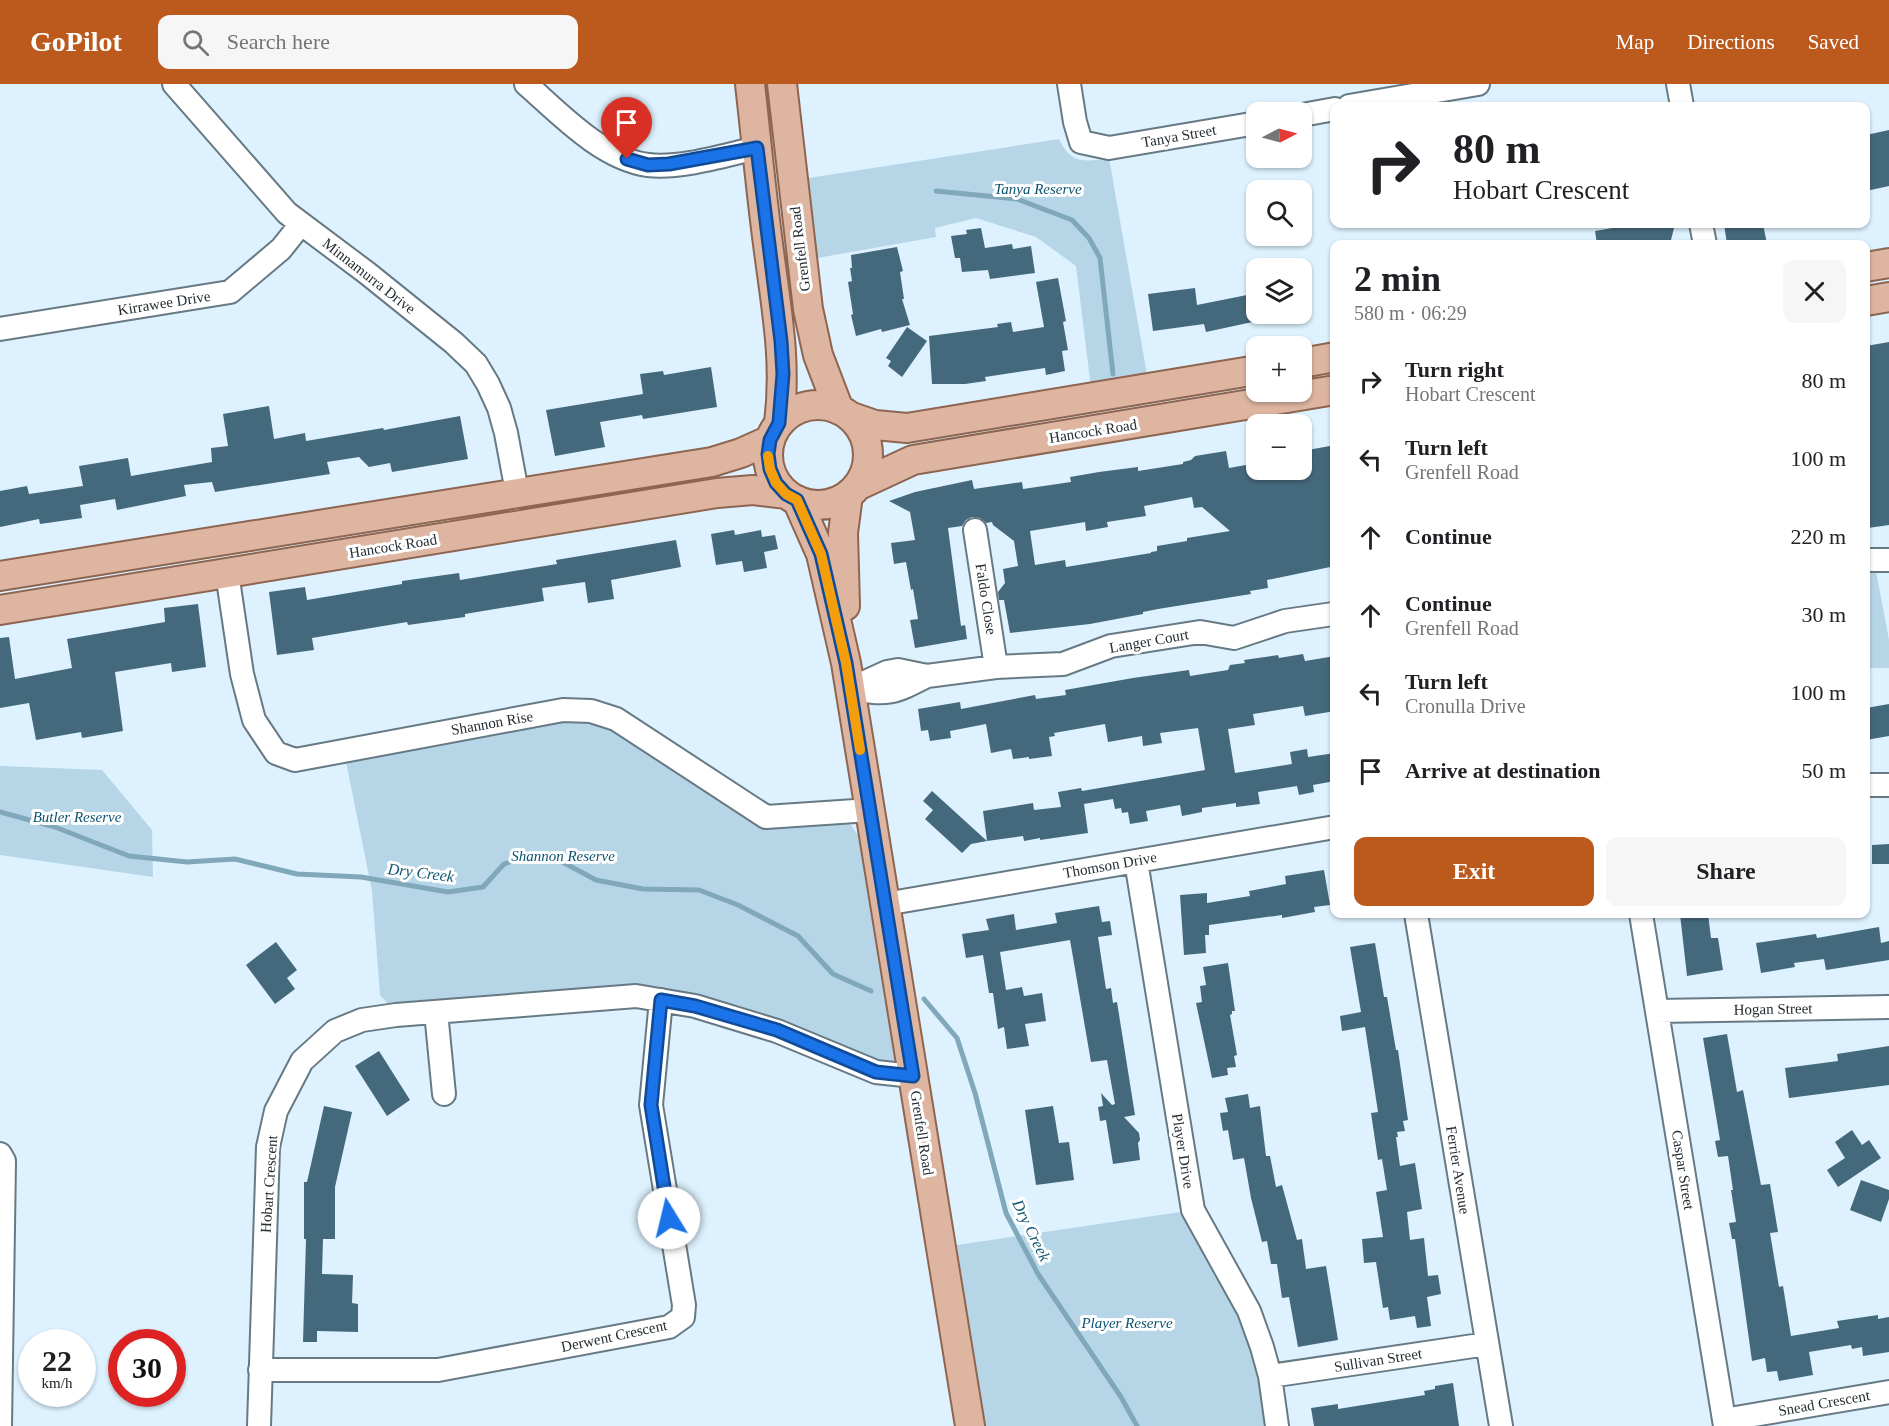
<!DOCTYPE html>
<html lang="en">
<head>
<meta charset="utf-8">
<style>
  :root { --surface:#fff; --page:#f6f6f6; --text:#202124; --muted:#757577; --accent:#bc5a1e }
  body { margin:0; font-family:Georgia,serif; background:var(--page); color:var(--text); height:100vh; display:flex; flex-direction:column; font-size:22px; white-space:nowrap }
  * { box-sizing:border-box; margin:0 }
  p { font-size:20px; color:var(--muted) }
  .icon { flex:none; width:33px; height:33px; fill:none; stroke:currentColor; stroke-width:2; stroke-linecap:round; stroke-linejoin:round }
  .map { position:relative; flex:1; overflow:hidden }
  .details { position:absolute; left:1330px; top:156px; width:540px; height:678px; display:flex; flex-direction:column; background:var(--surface); border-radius:12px; box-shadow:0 2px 4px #0004 }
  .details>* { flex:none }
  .guide { position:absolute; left:1330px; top:18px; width:540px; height:126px; border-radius:12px; box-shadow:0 2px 4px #0004; background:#fff; color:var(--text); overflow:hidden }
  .needle { width:39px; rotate:84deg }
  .buttons { position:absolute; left:1246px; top:18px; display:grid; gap:12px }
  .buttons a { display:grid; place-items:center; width:66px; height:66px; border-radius:12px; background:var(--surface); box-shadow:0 2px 4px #0004; font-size:30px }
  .speed { position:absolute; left:18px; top:1245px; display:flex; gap:12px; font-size:30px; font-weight:700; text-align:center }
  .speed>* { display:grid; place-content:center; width:78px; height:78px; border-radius:50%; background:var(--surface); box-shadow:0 2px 4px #0004; line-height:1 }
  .speed small { font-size:15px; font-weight:400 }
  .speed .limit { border:9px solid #d22; background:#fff; color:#111 }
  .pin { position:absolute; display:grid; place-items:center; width:51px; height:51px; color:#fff; margin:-62px -26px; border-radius:50% 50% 50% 0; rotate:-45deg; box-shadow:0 0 6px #0007 }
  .pin .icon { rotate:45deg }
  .me { position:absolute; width:66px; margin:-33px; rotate:351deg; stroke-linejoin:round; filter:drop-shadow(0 0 4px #0008) }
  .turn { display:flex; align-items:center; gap:21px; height:126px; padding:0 24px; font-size:27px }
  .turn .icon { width:78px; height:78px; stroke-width:2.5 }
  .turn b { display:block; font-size:42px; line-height:51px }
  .round { display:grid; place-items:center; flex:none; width:63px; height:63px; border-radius:12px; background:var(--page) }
  .summary { display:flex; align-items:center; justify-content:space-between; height:102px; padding:0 24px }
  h1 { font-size:36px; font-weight:700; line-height:45px }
  .cta { display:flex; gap:12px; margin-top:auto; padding:12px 24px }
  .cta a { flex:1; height:69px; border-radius:12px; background:var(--accent); color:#fff; font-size:24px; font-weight:700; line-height:69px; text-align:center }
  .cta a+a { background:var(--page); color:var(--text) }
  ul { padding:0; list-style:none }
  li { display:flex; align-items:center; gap:18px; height:78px; padding:0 24px }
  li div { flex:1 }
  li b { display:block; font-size:22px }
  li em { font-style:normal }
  header { display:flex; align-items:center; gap:36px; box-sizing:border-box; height:84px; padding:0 30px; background:var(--accent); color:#fff }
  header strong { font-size:28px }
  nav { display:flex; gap:33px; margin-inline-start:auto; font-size:21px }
  .search { width:420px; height:54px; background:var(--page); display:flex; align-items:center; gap:15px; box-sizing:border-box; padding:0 21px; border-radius:12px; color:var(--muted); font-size:22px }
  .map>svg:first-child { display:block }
  .green { fill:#b6d6e8 }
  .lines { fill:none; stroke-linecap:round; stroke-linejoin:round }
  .stream { stroke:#81a7bb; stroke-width:5 }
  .building { fill:#45697c; fill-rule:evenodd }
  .minor-casing { stroke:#677a84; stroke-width:26 }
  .major-casing { stroke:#8e6550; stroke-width:32 }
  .minor { stroke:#fff; stroke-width:22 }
  .major { stroke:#ddb5a0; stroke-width:28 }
  .route-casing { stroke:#114b97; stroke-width:15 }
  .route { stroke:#1a73e8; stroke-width:10 }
  .slow { stroke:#f59e0b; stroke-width:10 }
  .labels { text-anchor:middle; stroke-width:6; stroke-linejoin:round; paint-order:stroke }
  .street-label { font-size:15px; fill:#252d31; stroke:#fff }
  .park-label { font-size:15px; font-style:italic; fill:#0a5370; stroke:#fff }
  .water-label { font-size:16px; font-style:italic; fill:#125774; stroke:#fff }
</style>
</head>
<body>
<header>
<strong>GoPilot</strong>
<div class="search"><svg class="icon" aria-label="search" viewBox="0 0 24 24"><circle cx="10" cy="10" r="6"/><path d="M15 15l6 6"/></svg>Search here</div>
<nav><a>Map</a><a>Directions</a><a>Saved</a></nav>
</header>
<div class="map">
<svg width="1889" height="1342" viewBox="0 0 1889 1342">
  <rect width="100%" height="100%" fill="#ddf2fe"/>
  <path class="green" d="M1059,55C1071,80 1084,78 1109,74L1149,302L1092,312L1076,182L1036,153L976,134L935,144L936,153L806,176L796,96Z
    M1866,487H1876L1889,556V584H1866Z
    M563,634L614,641L763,742L840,739L851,741L862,757L896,975L892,980L884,983L695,915L398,923L388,920L380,911L372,807L345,673Z
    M0,682L102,686L152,746L153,793L0,771Z
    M1187,1127L1240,1229L1261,1293L1268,1342H984L957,1161Z"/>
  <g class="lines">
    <path class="stream" d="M936,107L1017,115L1072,136L1089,154L1100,174L1113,290
      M0,728L55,743L129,772L187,778L235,775L297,790L361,793L448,808L483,803L504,780L529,771L555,774L596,796L643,805L699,806L738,821L798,852L833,890L871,907
      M924,915L957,954L975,1009L1006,1129L1038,1190L1121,1313L1137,1342"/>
  </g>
  <path class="building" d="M1889,46V102L1866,107V51Z
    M1636,140H1656L1674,144L1670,160H1597L1595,147Z
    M1724,140H1763L1767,160H1727Z
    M981,144L985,164L1012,160L1013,165L1031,162L1035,189L990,195L988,186L962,188L960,174H955L951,152L967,150L966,146Z
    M897,163L903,187L900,188L904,215H902L910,241L882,248L881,245L856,252L851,231L853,230L848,198L852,197L850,184H852L851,171Z
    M1058,194L1066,237L1063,238L1068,266L1062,267L1065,287L1046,291L1045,284L985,293L986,297L965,300H932L929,252L998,243L997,240L1011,238L1013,248L1044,243L1036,198Z
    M1195,204L1197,221L1257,209V237L1206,248L1204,240L1153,247L1148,210Z
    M907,243L927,257L902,293L888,282L891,277L886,274Z
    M1889,258V441L1868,444L1866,430V262Z
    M711,283L717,323L643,335L642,331L600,338L605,363L555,372L546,326L643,310L640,290L663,287L664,291Z
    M269,322L274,355L305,349L306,357L383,344L384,346L460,332L468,375L392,388L390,379L369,383L359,373L327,378L330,390L215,408L212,398L184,401L186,412L117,426L115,415L80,421L82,434L40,440L39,435L0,443V407L27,402L29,410L83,402L79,382L128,374L131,392L212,378L211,364L228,362L223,330Z
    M1330,362L1335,389V482L1267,496L1268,504L1250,507L1251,510L1158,525L1143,528V530L1090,540L1010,549L1004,516H999L998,508L1005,499L1003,485L1018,482L1014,457L993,441L992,438L986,439L980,434L972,433L966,436L962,442L948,444L961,542L965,541L967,555L915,564L910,536L918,535L913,505L911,506L906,478L894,480L891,459L915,456L910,428L889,417L915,408L972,396L974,405L1022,398L1023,405L1071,398L1070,393L1099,388L1138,383V387L1183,380V378L1191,376L1195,372L1226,367L1229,384L1257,379V386H1302V367ZM1192,413L1194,424L1202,423L1230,447L1187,454V457L1157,462V467L1151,468V469L1066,483L1065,476L1035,481L1030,447L1085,438L1086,447L1108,443L1107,438L1146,432L1144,422Z
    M734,446L735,451L761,446L762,453L775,451L778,465L764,468L767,484L744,488L742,477L716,481L711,450Z
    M676,456L681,483L611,496L614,515L588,519L585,498L542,504L544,517L465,530V533L408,541L407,538L312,554L314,566L277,571L269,508L305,503L307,516L402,500V497L459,489L460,496L557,480L556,476Z
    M198,520L206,583L172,588L171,579L115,588L123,647L82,654L81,648L36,656L29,619L0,624V554L9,553L15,595L72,584L67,555L165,538L164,524Z
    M1303,570L1305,577L1335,572V627L1305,632L1303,622L1253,630L1255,641L1228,645L1235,689L1292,680L1290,668L1307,665L1308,673L1335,669V697L1313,701L1314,708L1299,711L1297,702L1258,708L1260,720L1236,723V719L1202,724V728L1182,732L1180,721L1146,727L1148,737L1130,740L1128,728L1122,729L1121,724L1115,725L1113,715L1084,720L1088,749L1040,756V754L1024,757L1023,752L987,757L983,727L1033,719L1034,726L1061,723L1058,708L1081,704L1082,707L1205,686L1198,644L1160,649L1162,659L1143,662L1142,652L1108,658L1105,640L1054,649L1055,652L1049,653L1052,672L1029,675V673L1013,675L1011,665L991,669L986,640L950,647L951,654L930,657L928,646L921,647L918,625L960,618L961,625L1035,611L1036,615L1066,611L1065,606L1133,594L1189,586L1190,592L1228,586L1230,581L1245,579L1244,576L1278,571L1279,574Z
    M1889,620V652L1866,656V624Z
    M932,707L987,757L971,760L962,769L925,735L933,726L923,717Z
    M1889,760V780H1872V761Z
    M1324,786L1330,821L1314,823L1315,828L1282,834V831L1209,841V851H1205L1206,869L1184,871L1180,811L1207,809V819L1250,812L1249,807L1286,800L1285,792Z
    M1099,822L1102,838L1110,837L1112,851L1098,853L1106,905L1111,904L1113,919L1117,918L1135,1031L1124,1033L1139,1049L1140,1056L1138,1059L1140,1076L1113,1080L1106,1036L1100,1037L1098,1023L1103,1022L1101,1009L1112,1021L1115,1020L1107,976L1091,978L1070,856L1000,868L1006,906L1022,903L1024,912L1042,909L1046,937L1025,940L1029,962L1007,965L1004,943L998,945L993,909H989L983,871L966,874L962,850L989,846L986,835L1014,830L1016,846L1057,839L1055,829Z
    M1680,830H1708L1711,854H1718L1723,886L1687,892Z
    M1879,843L1881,859L1889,857V876L1826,886L1824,875L1794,879L1795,883L1761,889L1756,859L1816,850L1817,854Z
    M276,858L297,886L287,894L295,905L275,920L246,881Z
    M1375,859L1384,913H1387L1396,966H1398L1408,1036L1403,1037L1405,1047L1397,1048L1398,1053H1396L1400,1082L1415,1079L1422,1125L1407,1128L1410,1156L1424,1154L1428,1192L1438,1191L1441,1210L1427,1213L1431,1242L1417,1244L1415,1232L1390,1236L1388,1223L1383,1224L1376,1178L1364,1179L1362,1155L1383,1153L1376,1108L1387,1106L1382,1075L1378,1076L1371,1029L1378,1028L1365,943L1342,947L1340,932L1361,928L1350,863Z
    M1228,879L1235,927H1232V930L1230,931L1237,971L1234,972L1236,983L1227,984L1228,991L1212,994L1196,919L1202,918L1200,902L1206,901L1203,883Z
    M1727,950L1737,1008L1743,1006L1761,1101L1770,1100L1778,1148L1770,1149L1779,1203L1783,1202L1791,1252L1839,1244L1837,1237L1878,1231V1235L1889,1233V1268L1863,1272L1862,1263L1852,1265L1851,1261L1809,1268L1813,1291L1779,1297L1777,1287L1767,1288L1765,1274L1752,1277L1735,1155H1732L1729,1139L1736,1138L1731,1106H1733L1728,1072L1718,1073L1715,1057L1720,1056L1703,954Z
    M1889,962V1001L1789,1014L1785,984L1838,977L1837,970Z
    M379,967L410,1016L387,1032L355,982Z
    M1248,1010L1250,1024L1260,1022L1266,1072H1270L1276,1103L1282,1101L1297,1156L1302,1155L1306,1185L1326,1182L1338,1256L1298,1263L1289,1213L1282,1214L1277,1180H1271L1267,1157L1262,1158L1251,1114L1244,1074L1233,1076L1228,1046L1223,1047L1220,1029L1228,1028L1225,1014Z
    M324,1022L352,1028L335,1103V1155H323L322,1190L353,1191L352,1219L358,1220V1248L317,1247V1258H303L306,1155H304V1098H307Z
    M1053,1022L1059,1059L1069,1058L1074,1096L1036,1101L1025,1026Z
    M1852,1046L1862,1061L1869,1056L1881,1074L1838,1103L1827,1086L1845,1074L1835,1058Z
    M1861,1096L1889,1106V1115L1881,1138L1850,1126Z
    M1453,1299L1459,1342H1314L1311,1324L1338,1320V1325L1425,1311L1424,1307L1435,1305V1302Z"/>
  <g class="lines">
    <defs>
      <path id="minor" d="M174,0L287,129L367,189L454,259L476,280L488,300L499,324L506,349L517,408
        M526,0C559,29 602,75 648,81C681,85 725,71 757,64
        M1069,0L1075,38L1081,58L1109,64L1257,39
        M1678,0L1682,22
        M1349,22L1478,0
        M1302,31L1335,25
        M1701,140L1705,160
        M0,245L230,208L281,165L301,140
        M975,446L996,583
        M1866,476H1889
        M227,489L242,590L254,636L276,669L295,676L563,626L591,627L616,635L766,733L870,726
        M850,605L887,588L898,586L927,592L996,583L1063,580L1111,562L1200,548L1234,554L1285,537L1333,530
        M850,605C889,611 892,610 927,592
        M1866,701H1889
        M1136,777L1193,1126L1249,1227L1262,1263L1270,1292L1277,1342
        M885,820L1335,743
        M1416,830L1501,1342
        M1641,830L1725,1342
        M1657,927L1889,923
        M436,928L444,1010
        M0,1070L4,1077L0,1342
        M260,1286H438L669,1243L683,1233L684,1221L651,1021L661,916
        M1270,1292L1487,1260
        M1724,1336L1889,1308
        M259,1342L268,1063L276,1027L302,977L335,947L362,936L396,931L636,912L695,922L777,947L876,988L913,992"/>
      <path id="major" d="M750,0C756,53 761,107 768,160C776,223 787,276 779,339
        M782,0L808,225L818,271L839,326
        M1866,183L1889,179
        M1866,217L1889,213
        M1302,279L1335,273
        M768 371a50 50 0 1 1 100 0a50 50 0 1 1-100 0Z
        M849,332L875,341L907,344L1257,286
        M857,402L913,376L1335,306
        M797,416L821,470L846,579L970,1342
        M0,492L712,378L741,369L770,356
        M845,522L843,449L848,411
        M0,526L717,409L753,406L787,410"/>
    </defs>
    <use href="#minor" class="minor-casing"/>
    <use href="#major" class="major-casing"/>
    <use href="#minor" class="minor"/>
    <use href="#major" class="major"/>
  </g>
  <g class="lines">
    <defs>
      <path id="route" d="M627,75L648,81L669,80L757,64L781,257L783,290L779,339L770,356L768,370L770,385L776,399L786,410L797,416L821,470L846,579L913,992L876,988L777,946L695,922L661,916L651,1021L669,1134"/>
    </defs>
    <use href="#route" class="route-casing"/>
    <use href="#route" class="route"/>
    <path class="slow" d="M768,372L770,385L776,399L786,410L797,416L821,470L846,579L860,666"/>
  </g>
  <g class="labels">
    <g class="street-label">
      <text transform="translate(1179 52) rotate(-10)" y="5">Tanya Street</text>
      <text transform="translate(800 165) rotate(-97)" y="5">Grenfell Road</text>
      <text transform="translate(369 192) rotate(38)" y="5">Minnamurra Drive</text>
      <text transform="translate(164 219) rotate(-9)" y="5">Kirrawee Drive</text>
      <text transform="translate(1093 347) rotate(-9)" y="5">Hancock Road</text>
      <text transform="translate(393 462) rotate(-9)" y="5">Hancock Road</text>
      <text transform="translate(986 515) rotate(81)" y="5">Faldo Close</text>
      <text transform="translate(1149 557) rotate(-10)" y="5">Langer Court</text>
      <text transform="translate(492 639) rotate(-10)" y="5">Shannon Rise</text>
      <text transform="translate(1110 781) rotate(-10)" y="5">Thomson Drive</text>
      <text transform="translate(1773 925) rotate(-1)" y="5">Hogan Street</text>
      <text transform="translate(922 1049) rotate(81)" y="5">Grenfell Road</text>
      <text transform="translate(1183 1067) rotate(81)" y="5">Player Drive</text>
      <text transform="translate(1458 1086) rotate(81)" y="5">Ferrier Avenue</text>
      <text transform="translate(1683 1086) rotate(81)" y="5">Caspar Street</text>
      <text transform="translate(269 1100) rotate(-86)" y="5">Hobart Crescent</text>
      <text transform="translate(614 1252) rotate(-12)" y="5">Derwent Crescent</text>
      <text transform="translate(1378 1276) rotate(-9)" y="5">Sullivan Street</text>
      <text transform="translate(1824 1319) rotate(-10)" y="5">Snead Crescent</text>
    </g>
    <g class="park-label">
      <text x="1038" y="110">Tanya Reserve</text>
      <text x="77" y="738">Butler Reserve</text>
      <text x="563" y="777">Shannon Reserve</text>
      <text x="1127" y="1244">Player Reserve</text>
    </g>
    <g class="water-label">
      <text transform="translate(421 788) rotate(7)" y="6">Dry Creek</text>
      <text transform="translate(1032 1146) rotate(64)" y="6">Dry Creek</text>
    </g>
  </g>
</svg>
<div class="buttons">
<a><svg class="needle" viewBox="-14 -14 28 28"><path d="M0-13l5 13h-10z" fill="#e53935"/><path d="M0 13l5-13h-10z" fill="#757577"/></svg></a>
<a><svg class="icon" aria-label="search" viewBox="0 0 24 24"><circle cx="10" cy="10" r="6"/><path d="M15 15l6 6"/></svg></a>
<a><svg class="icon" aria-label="layers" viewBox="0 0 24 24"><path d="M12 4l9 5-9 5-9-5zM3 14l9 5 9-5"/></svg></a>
<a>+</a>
<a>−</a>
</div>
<div class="speed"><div>22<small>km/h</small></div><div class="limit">30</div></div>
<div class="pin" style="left:627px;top:75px;background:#d93025"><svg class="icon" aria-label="arrive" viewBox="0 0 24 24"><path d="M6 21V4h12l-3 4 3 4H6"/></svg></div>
<svg class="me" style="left:669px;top:1134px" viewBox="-20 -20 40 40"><circle r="19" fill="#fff"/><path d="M0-13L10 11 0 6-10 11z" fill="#1a73e8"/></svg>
<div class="guide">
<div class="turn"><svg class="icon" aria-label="right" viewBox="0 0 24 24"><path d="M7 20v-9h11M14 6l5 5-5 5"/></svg><div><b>80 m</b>Hobart Crescent</div></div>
</div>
<section class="details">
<div class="summary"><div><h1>2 min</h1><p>580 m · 06:29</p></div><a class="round"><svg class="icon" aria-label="close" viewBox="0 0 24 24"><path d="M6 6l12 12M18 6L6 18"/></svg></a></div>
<ul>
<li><svg class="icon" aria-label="right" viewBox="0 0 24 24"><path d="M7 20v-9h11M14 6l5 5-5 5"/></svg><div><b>Turn right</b><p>Hobart Crescent</p></div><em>80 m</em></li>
<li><svg class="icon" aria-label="left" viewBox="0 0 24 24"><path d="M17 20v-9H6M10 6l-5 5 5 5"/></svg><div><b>Turn left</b><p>Grenfell Road</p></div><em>100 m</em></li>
<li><svg class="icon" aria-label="ahead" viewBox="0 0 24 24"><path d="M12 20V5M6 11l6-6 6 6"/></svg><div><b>Continue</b></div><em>220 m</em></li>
<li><svg class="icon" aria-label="ahead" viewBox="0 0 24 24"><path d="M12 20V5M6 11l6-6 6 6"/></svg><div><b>Continue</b><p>Grenfell Road</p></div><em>30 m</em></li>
<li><svg class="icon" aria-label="left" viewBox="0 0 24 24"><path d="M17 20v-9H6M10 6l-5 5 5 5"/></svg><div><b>Turn left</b><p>Cronulla Drive</p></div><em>100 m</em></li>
<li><svg class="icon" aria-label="arrive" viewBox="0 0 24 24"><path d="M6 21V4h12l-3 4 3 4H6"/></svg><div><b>Arrive at destination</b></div><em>50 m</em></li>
</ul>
<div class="cta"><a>Exit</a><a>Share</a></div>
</section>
</div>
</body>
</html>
